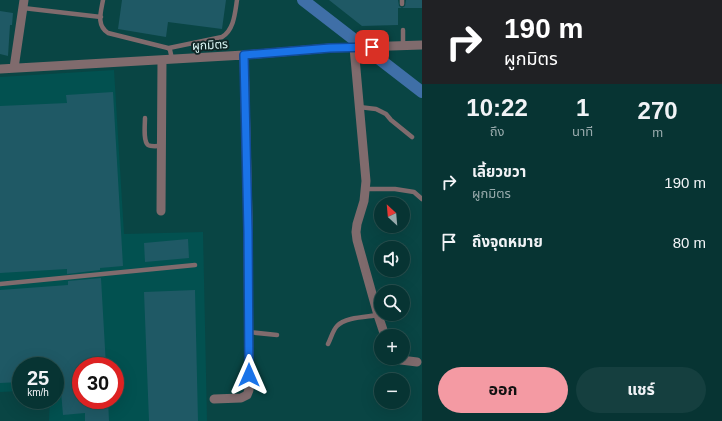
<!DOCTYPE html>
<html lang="th">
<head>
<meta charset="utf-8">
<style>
  :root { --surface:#073433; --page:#153f3f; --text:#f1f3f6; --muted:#98aaac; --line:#284f4e; --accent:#f49aa3 }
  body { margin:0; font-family:Helvetica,"Noto Sans Thai",sans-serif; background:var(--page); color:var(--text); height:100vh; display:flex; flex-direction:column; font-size:15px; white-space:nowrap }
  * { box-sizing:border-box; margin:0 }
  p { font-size:13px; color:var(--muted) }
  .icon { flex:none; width:22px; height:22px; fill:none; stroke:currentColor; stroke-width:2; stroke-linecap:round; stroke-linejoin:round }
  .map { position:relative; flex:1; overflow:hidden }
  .sheet { display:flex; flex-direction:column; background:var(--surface); width:300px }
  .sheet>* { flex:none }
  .hud { background:#202124; color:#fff; overflow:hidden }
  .needle { width:26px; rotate:334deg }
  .buttons { position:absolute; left:374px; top:197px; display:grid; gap:8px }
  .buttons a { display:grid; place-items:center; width:36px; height:36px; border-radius:50%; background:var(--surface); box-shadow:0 4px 16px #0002,0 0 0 1px var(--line); font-size:20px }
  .speed { position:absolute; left:12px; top:357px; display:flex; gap:8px; font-size:20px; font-weight:700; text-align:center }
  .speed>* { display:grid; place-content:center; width:52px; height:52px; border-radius:50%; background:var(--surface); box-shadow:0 4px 16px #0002,0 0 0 1px var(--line); line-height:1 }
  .speed small { font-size:10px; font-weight:400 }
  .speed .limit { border:6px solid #d22; background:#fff; color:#111 }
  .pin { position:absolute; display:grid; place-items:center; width:34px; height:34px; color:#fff; margin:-17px; border-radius:8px; box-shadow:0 2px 6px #0006 }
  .me { position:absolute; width:44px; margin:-22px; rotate:0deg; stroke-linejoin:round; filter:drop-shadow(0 0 3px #0008) }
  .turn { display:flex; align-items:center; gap:14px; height:84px; padding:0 16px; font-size:18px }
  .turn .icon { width:52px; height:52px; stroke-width:2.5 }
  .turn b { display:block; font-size:28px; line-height:34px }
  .eta { display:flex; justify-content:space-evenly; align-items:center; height:68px; text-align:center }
  .eta b { font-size:24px; font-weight:700; line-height:28px }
  .action { display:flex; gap:8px; margin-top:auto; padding:8px 16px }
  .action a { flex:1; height:46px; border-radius:24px; background:var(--accent); color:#111; font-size:16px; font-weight:700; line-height:46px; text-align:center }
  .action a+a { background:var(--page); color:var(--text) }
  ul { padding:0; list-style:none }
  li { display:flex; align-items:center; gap:12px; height:60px; padding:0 16px }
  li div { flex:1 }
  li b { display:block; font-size:15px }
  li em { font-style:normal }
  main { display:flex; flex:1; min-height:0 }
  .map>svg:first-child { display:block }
  .built { fill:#025150; fill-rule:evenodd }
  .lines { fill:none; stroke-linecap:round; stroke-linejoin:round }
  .canal { stroke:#3f6fa7; stroke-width:12 }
  .building { fill:#1f5965 }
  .service { stroke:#806b6d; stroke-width:4.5 }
  .minor { stroke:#806b6d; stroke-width:9 }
  .route-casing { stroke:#114b97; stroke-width:10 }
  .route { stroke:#1a73e8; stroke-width:7 }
  .labels { text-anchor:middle; stroke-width:4; stroke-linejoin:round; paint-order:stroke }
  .street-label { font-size:12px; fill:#ddf8f7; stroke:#112727 }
</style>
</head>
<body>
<main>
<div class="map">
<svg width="422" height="421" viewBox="0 0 422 421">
  <rect width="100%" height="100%" fill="#094544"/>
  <path class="built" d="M114,70L124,234L203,232L207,421H49L50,400H55V366H21V391L0,392V77ZM81,366H115V400H81Z"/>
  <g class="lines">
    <path class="canal" d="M303,0L422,92"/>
  </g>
  <path class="building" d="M122,0H226L222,29L168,22L166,37L118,29Z
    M329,0H398L399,6L402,8L405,6L406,0H422V8H398V25L362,26Z
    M0,11L13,13L12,25H10L8,56L0,54Z
    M113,92L123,266L100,268V270L67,274V269L0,273V106L67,103L66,95Z
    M188,239L189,258L145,262L144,243Z
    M101,278L106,366H81V400H108L109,421H85V413L63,415L60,380H55V366H21V382L0,383V290L68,285V281Z
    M195,290L198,421H149L144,292Z"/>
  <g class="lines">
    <path class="service" d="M103,0C101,12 96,25 108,33L168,48L170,50L172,59
      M402,0V4
      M23,8L101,17
      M403,30V46
      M169,48L222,37C234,30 235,13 237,0
      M359,107L376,109L386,114L391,120L412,137
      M145,118C145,124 143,141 148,145C151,147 157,146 161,146
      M366,189H395L414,192L422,199
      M0,284L195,265
      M248,332L277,335
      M328,344C331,338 333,330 337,326C345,317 367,317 378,315"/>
    <path class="minor" d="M354,47L366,181L364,201L357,224L356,232L357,240L378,315L385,336
      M14,68L24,0
      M0,69L244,55L330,48L422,45
      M161,211L162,60
      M398,358L401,360L417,362
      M214,399L241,398L247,395L249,390L248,218L244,55"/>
  </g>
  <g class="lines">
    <defs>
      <path id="route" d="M249,375L248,232L244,55L330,48L372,47"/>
    </defs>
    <use href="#route" class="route-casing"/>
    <use href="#route" class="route"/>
  </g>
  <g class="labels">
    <g class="street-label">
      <text transform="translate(210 45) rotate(-3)" y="4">ผูกมิตร</text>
    </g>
  </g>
</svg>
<div class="buttons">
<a><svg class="needle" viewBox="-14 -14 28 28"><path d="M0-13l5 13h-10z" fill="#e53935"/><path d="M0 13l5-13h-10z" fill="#98aaac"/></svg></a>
<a><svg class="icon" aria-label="sound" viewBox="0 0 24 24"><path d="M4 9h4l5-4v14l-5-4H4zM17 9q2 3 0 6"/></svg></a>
<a><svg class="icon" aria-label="search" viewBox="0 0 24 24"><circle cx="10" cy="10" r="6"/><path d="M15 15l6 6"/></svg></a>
<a>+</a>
<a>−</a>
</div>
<div class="speed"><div>25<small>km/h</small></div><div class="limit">30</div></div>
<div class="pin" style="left:372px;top:47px;background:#d93025"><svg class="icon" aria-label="arrive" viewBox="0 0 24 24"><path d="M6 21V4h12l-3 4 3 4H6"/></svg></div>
<svg class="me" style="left:249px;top:375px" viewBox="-20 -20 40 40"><path d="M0-17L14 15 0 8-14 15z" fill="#1a73e8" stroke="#fff" stroke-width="4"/></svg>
</div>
<section class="sheet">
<div class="hud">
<div class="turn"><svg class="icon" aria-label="right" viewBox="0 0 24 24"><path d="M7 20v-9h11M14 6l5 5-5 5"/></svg><div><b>190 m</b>ผูกมิตร</div></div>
</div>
<div class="eta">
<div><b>10:22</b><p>ถึง</p></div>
<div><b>1</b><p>นาที</p></div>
<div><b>270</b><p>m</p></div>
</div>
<ul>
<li><svg class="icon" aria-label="right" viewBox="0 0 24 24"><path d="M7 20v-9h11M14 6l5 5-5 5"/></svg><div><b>เลี้ยวขวา</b><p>ผูกมิตร</p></div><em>190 m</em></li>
<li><svg class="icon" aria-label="arrive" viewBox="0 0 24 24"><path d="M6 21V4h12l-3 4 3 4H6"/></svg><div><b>ถึงจุดหมาย</b></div><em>80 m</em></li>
</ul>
<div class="action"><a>ออก</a><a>แชร์</a></div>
</section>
</main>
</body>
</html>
